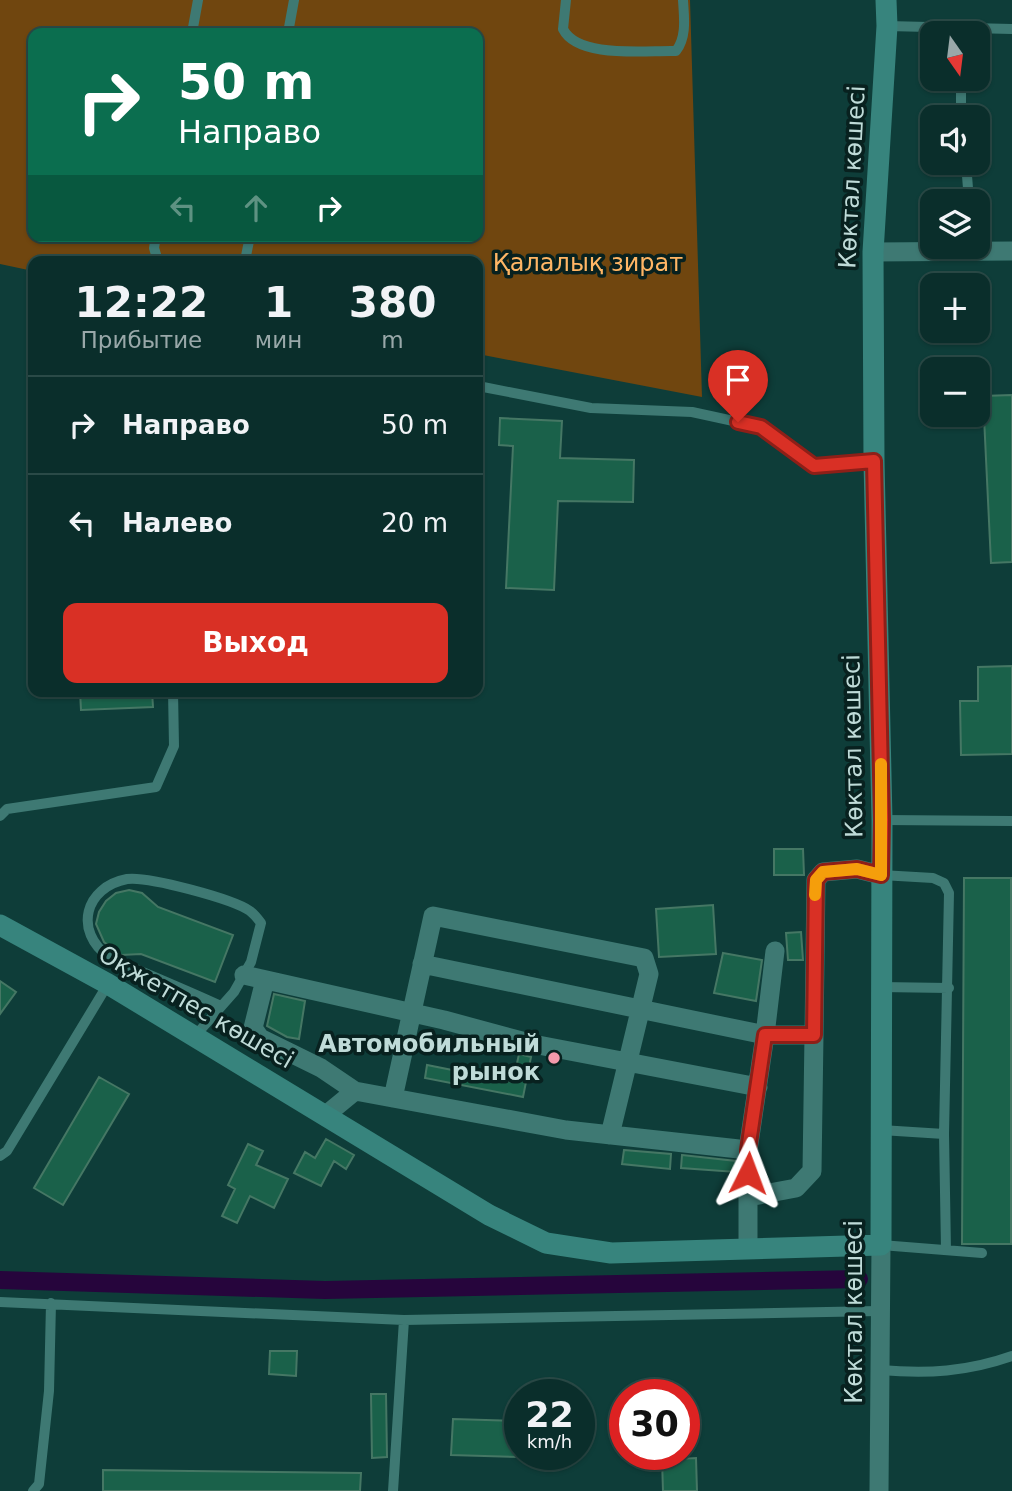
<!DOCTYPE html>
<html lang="ru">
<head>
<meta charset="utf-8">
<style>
  :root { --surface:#0a2e2b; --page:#183a37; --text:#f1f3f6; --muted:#99a8a9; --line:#2a4a47; --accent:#d93025 }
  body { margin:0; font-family:"DejaVu Sans",sans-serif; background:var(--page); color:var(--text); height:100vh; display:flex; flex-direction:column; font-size:26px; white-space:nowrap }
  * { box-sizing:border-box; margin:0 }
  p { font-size:23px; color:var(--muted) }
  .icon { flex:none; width:38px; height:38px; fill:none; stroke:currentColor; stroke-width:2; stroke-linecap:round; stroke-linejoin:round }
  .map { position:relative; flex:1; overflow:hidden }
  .sheet { position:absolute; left:28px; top:256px; width:455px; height:441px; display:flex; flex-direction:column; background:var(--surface); border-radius:14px; box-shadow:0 2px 5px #0004,0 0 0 2px var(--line) }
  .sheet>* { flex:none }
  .hud { position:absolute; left:28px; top:28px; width:455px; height:214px; border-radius:14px; box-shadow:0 2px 5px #0004,0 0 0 2px var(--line); background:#0b6e4f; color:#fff; overflow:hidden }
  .needle { width:46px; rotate:166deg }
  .fabs { position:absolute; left:920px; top:21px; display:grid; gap:14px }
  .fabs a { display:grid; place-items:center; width:70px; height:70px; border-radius:14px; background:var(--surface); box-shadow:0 2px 5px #0004,0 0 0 2px var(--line); font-size:35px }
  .speed { position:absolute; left:504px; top:1379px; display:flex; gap:14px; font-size:35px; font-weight:700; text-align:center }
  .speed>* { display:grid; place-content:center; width:91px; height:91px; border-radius:50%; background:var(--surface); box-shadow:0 2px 5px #0004,0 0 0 2px var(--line); line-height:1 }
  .speed small { font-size:18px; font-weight:400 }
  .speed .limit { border:10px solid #d22; background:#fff; color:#111 }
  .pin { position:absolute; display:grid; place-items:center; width:60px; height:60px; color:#fff; margin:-72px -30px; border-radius:50% 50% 50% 0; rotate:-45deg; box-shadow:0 0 7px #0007 }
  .pin .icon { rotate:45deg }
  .me { position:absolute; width:77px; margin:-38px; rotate:3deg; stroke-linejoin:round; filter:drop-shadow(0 0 5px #0008) }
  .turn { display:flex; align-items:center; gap:24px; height:147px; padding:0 35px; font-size:32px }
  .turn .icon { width:91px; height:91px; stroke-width:2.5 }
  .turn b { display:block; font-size:49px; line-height:60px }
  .lanes { display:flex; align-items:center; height:66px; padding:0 35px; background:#0003; justify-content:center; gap:35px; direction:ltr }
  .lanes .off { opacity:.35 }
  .eta { display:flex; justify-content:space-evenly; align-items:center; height:119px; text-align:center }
  .eta b { font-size:42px; font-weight:800; line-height:49px }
  .primary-button { display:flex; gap:14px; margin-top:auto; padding:14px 35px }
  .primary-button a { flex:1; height:80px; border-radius:14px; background:var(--accent); color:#fff; font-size:28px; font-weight:800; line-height:80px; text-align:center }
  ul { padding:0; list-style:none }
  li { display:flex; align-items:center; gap:21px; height:98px; padding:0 35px; border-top:2px solid var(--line) }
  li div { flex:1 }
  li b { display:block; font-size:26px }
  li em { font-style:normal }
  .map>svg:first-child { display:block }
  .green { fill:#70460f; fill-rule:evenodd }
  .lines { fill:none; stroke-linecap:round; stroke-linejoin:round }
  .canal { stroke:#26053c; stroke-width:18 }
  .building { fill:#1a614a; stroke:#457764; stroke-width:2 }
  .lane { stroke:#3e7973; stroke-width:10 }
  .street { stroke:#3e7973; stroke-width:19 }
  .secondary { stroke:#37847d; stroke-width:21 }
  .route-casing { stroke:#8d1f18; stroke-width:18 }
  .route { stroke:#d93025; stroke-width:12 }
  .slow { stroke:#f59e0b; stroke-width:12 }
  .poi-dot { fill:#f39aab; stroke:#08211f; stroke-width:2.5 }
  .labels { text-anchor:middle; stroke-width:7; stroke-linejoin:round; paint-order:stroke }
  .street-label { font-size:24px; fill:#bfdbd8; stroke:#08211f }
  .park-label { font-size:24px; fill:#ffb665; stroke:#08211f }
  .poi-label { font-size:24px; font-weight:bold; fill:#bfdbd8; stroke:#08211f; text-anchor:end }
</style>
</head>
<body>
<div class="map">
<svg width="1012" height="1491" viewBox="0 0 1012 1491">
  <rect width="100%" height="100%" fill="#0e3d39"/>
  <path class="green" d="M0,0H690L702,397L478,354V261H33V271L0,264ZM33,33H478V236H33Z"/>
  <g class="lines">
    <path class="canal" d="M0,1280L325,1290L859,1279"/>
  </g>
  <path class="building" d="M1012,395V562L991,563L983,396Z
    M500,418L562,421L560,458L634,460L633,502L558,501L554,590L506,588L513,446L499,445Z
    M1012,666V754L961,755L960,701H978V667Z
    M80,691H152L153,707L81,710Z
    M774,849H803L804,875H774Z
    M964,878H1011V1244H962Z
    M129,890L142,893L158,907L233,935L215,982L141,954L121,955L104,942L96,924L99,912L106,901L116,893Z
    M713,905L716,954L659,957L656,909Z
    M801,932L803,960H788L786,933Z
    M723,953L762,960L756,1001L714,993Z
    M0,981L16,992L0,1014Z
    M274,994L305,1001L299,1039L287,1037L267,1026Z
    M519,1054L531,1057L523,1097L425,1078L427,1065L513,1082Z
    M99,1077L129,1094L63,1205L34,1188Z
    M326,1139L354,1155L346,1169L334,1161L321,1186L294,1173L305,1152L315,1158Z
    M248,1144L263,1151L256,1165L288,1179L274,1208L250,1196L237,1223L222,1216L235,1189L228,1185Z
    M624,1150L671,1154L670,1169L622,1164Z
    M682,1155L736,1161V1172L681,1168Z
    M270,1351H297L296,1376L269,1374Z
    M371,1394H386L387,1457L372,1458Z
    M453,1419L520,1421V1457L451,1455Z
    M696,1458L697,1491H663L662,1460Z
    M103,1470L361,1473L360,1491H103Z"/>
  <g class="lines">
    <path class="lane" d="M566,0L563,29C578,59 646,50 676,51C687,37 684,17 683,0
      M887,26L1012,29
      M192,33L198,0
      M288,33L294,0
      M961,79V117
      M966,163L969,201
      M156,236L154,248L158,261
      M245,261L250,236
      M478,386L591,408L692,412L761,427L814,466L874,461
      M0,816L7,809L156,787L174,746L173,691
      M883,820L1012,821
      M881,875L933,878L944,883L949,893L944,1134L946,1250
      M880,987L949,988
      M195,1036L234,992L251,962L261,923C258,919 254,914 250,911C233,899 148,876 127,879C85,887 73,931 109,957C118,963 132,967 143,972C169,983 195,994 221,1006
      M881,1130L944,1134
      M0,1156L7,1151L108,984
      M881,1245L982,1253
      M0,1302L404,1320L879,1311
      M880,1370C927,1374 967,1372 1012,1356
      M33,1491L39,1484L49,1391L51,1303
      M393,1491L404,1320"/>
    <path class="street" d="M873,252L1012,251
      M422,964L765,1035L775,951
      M244,975L444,1020L533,1044L758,1087
      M265,980L253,1028L260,1038L321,1068L355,1091
      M393,1098L433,916L644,958L649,974L610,1135
      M327,1114L355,1091L566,1130L748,1150L765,1035H814L816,880L823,872L857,869L881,875
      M748,1197L796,1188L812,1171L814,1035
      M748,1249V1150
      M879,1491L881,1245"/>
    <path class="secondary" d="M0,925L108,984L489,1215L546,1243L611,1253L881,1245L882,820L874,461L873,252L887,26L886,0"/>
  </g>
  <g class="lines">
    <defs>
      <path id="route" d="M738,422L761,427L814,466L874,461L882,820L881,875L857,869L823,872L816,880L814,1035H765L748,1150V1173"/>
    </defs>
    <use href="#route" class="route-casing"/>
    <use href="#route" class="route"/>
    <path class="slow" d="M815,895L816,880L823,872L857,869L881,875V764"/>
  </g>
  <circle class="poi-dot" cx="554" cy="1058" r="7"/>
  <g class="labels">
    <g class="street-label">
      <text transform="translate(852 177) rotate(-87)" y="8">Көктал көшесі</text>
      <text transform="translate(853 746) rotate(-91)" y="8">Көктал көшесі</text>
      <text transform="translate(196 1007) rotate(30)" y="8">Оқжетпес көшесі</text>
      <text transform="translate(854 1312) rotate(-90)" y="8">Көктал көшесі</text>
    </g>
    <g class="park-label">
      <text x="588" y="271">Қалалық зират</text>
    </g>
    <g class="poi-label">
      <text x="540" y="1052">Автомобильный<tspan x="540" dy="28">рынок</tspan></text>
    </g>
  </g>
</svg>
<div class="fabs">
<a><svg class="needle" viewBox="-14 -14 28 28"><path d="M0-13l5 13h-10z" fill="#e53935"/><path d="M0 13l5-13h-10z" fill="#99a8a9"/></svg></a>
<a><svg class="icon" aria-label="sound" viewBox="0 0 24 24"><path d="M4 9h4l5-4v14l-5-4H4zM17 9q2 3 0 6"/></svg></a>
<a><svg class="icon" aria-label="layers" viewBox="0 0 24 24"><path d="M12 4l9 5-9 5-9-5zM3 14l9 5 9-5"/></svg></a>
<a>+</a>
<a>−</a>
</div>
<div class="speed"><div>22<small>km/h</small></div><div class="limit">30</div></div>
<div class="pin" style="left:738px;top:422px;background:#d93025"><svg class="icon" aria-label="arrive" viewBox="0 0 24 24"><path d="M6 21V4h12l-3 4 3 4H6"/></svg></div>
<svg class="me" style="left:748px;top:1173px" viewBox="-20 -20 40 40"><path d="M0-17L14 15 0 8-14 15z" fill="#d93025" stroke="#fff" stroke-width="4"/></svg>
<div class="hud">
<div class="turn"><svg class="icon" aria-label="right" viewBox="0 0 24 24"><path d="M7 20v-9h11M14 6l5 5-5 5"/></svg><div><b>50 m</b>Направо</div></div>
<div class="lanes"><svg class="icon off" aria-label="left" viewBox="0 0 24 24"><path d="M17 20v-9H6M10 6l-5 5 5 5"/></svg><svg class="icon off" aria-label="ahead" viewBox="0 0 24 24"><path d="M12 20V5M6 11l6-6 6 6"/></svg><svg class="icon" aria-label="right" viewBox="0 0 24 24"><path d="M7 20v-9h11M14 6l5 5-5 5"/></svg></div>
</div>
<section class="sheet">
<div class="eta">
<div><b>12:22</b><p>Прибытие</p></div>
<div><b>1</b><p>мин</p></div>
<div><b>380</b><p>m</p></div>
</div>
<ul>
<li><svg class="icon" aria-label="right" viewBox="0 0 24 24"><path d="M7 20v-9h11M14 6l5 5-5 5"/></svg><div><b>Направо</b></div><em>50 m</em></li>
<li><svg class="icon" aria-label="left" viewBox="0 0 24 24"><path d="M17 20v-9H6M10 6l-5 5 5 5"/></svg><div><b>Налево</b></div><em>20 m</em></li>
</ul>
<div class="primary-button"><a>Выход</a></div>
</section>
</div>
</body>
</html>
